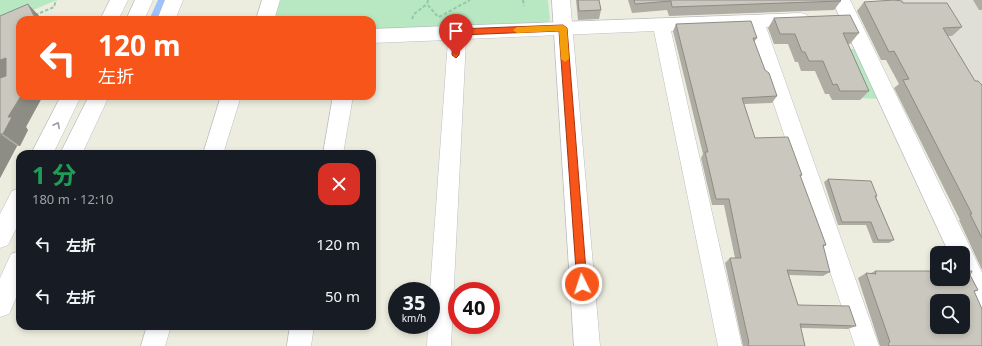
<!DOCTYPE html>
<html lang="ja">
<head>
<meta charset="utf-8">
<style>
  :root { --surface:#171b24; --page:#20242c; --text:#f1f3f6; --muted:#9ea1a6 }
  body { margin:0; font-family:"Noto Sans","Noto Sans JP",sans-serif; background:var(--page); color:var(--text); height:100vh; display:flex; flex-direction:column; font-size:15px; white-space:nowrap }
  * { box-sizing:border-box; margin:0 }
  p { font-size:13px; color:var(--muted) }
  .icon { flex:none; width:22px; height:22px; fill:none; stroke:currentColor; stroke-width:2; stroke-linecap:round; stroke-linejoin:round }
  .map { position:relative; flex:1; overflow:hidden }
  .panel { position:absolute; left:16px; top:150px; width:360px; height:180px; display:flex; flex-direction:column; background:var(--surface); border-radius:12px; box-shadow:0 2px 6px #0003 }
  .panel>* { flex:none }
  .banner { position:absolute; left:16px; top:16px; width:360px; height:84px; border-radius:12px; box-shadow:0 2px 6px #0003; background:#f8551a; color:#fff; overflow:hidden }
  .controls { position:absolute; left:930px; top:246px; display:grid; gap:8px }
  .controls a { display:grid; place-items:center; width:40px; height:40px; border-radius:8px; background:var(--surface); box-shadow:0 2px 6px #0003; font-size:20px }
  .speed { position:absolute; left:388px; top:282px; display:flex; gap:8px; font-size:20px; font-weight:700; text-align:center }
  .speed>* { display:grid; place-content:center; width:52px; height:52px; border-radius:50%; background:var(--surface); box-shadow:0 2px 6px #0003; line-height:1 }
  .speed small { font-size:10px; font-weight:400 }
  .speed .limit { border:6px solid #d22; background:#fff; color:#111 }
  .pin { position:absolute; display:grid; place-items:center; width:34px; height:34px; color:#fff; margin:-41px -17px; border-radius:50% 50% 50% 0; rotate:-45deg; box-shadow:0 0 4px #0007 }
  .pin .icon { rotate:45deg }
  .me { position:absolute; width:44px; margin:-22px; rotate:356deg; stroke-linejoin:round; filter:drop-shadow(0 0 3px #0008) }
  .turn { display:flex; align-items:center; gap:14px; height:84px; padding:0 16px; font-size:18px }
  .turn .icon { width:52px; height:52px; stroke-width:2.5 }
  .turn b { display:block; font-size:28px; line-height:34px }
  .round { display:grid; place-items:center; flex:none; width:42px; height:42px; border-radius:12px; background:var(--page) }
  .summary { display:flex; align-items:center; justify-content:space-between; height:68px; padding:0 16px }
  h1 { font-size:24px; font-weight:700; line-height:30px; color:#1e9e55 }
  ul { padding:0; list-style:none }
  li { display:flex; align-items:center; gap:12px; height:52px; padding:0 16px }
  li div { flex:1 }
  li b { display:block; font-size:15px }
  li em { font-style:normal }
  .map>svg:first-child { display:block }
  .industrial { fill:#e0dfd7 }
  .green { fill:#b8e8c1 }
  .water { fill:#9dc2ff }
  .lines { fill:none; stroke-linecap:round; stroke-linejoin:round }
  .street-casing { stroke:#bcbec5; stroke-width:1 }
  .secondary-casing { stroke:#bcbec7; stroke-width:1 }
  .path { stroke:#92c9ab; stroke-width:2; stroke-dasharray:3.5 2; stroke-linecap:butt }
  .street { fill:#fff; fill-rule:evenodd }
  .secondary { fill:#fff; fill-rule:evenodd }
  .wall { fill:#aeaca3 }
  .shaded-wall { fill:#8d8c85 }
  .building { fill:#cac8be; stroke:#8d8c85; fill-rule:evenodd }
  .oneway { stroke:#9b9da1 }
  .route { fill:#f8551a; stroke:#a13711 }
  .slow { fill:#f59e0b }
</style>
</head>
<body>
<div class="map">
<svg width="982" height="346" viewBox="0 0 982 346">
  <rect width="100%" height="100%" fill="#ededdf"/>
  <path class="industrial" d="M899,0H982V150Z"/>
  <path class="green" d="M0,0H57L0,24Z
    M278,0H548L550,20L546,24L372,31V20H272Z
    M840,49H857L879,99L861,98Z"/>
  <path class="water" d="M158,0H169L160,20H149Z"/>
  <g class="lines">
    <defs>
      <path id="street" d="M165,0H183L175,20H157Z
        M262,0H280L274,20H256Z
        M832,0H850L969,245L982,273V310L974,306L961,279H963V253H949Z
        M801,13L807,15L810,19L807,23L801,25L766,27L879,346H855L748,27L671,31L742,346H718L654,31L466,39L451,346H427L428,325H431L430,291L448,40L372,43V29Z
        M221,96H241L223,154H203Z
        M333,96H353L343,154H323Z
        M147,326H171L165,346H141Z
        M290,326H314L311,346H287Z"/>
      <path id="secondary" d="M110,0H128L118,20H100Z
        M135,0H153L144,20H126Z
        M552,0H570L600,346H574Z
        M61,96H81L53,154H31Z
        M89,96H109L82,154H60Z
        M20,188V221L8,245L0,248V214L12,191Z
        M20,251V289L9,314L0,317V278L11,254Z"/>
    </defs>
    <use href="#street" class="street-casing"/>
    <use href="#secondary" class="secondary-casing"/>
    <path class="path" d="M428,0L427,4L438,17
      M523,0L524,6
      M35,15L54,7L56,0
      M439,17L470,0
      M412,19L414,14L427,4"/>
    <use href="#street" class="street"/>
    <use href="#secondary" class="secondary"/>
  </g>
  <path class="wall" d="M576,0H599L601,10L599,19L578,20Z
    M628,0H840L841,1L834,10L669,16L667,10L632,13Z
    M973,0H982V10H979Z
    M864,2L903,3L962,27L952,36H948L975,81L982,85V270L959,220H960L894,88L899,84L886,60H881L857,11Z
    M0,16L42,19L43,20H20L26,127L28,130L20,146H17L0,178Z
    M774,18L859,33L850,44H848L869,91L860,100H832L829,94H825L815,71H801L798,62H795L788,44H774L768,28Z
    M676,24L757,38L754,42L765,70L777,96L772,103L744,104L755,138L802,175L800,177L826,245L823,247L830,272L823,276L789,275L798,305L856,326L848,329L801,328L805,346H743L725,263L730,258H735L724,205H712L701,158L703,154L673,31Z
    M828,179L877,196L876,197L894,240L889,243H873L866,225H838L824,182Z
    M875,271L970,275L978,290L974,292L982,346H880L858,278L866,273H871Z"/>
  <path class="shaded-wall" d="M28,4L42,19L43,20H36Z
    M6,58L20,71L0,79V60Z
    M21,96H43L26,127L28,130L20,146L3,134L8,117Z
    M0,134L17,146L0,178Z"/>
  <path class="building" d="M578,0H599L601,10L579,11Z
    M634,0H840L841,1L672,7L671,1L635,4Z
    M894,0L902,1L903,3H947L962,27L943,28L975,81H978L982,85V238L970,214H972L903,80L909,79L894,51L889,52L864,2Z
    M28,4L36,20H20V96H21L8,117H12L3,134H0V78L6,76V58L0,60V16Z
    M850,15L859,33H843L869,91H840L837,84L833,85L823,61H809L805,52H802L795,34H780L774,18Z
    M751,21L757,38H753L765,70L769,73L777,96L742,98L755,138L788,137L802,175H800L826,245H823L830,272L787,270L798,305L849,306L856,326L800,324L805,346H749L748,344L749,343L730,258H741L729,199H716L705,152H708L676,24Z
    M828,179L871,181L877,196H875L894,240H878L871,222H842Z
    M875,271H937V279H963V271H972L970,275L978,290L974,291L982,309V346H889L888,344L890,342L866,273L876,274ZM937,301H963V327H937Z"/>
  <defs><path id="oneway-chevron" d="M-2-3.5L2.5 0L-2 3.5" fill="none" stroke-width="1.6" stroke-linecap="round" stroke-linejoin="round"/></defs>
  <use class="oneway" href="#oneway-chevron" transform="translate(57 125) rotate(-63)"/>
  <path class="route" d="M563,25L567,28L587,284L586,287L582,289L579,287L577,284L559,31L461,35L459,55L456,58L452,55L453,32L457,29Z"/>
  <path class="slow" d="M563,25L567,28L569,59L565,62L561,59L559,31L517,33L513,30L517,27Z"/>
</svg>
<div class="controls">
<a><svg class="icon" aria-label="sound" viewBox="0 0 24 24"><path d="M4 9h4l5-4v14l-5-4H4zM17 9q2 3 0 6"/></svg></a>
<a><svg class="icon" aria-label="search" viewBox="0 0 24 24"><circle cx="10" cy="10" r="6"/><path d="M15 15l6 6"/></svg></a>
</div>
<div class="speed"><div>35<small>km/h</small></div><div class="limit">40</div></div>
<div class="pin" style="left:456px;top:55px;background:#d93025"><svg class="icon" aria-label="arrive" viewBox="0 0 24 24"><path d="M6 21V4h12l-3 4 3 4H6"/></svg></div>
<svg class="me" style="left:582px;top:284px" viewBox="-20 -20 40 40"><circle r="17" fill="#f8551a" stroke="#fff" stroke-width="3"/><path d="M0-11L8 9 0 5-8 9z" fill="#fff"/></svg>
<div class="banner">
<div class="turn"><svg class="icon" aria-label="left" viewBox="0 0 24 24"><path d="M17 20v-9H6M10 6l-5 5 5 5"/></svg><div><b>120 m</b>左折</div></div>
</div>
<section class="panel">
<div class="summary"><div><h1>1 分</h1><p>180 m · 12:10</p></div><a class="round" style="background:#d93025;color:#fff"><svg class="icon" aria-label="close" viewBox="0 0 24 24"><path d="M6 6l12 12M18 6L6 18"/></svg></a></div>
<ul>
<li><svg class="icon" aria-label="left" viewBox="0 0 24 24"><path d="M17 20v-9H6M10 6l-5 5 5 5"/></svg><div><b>左折</b></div><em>120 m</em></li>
<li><svg class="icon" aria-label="left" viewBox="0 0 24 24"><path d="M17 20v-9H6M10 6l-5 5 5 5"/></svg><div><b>左折</b></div><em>50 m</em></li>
</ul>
</section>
</div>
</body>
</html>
